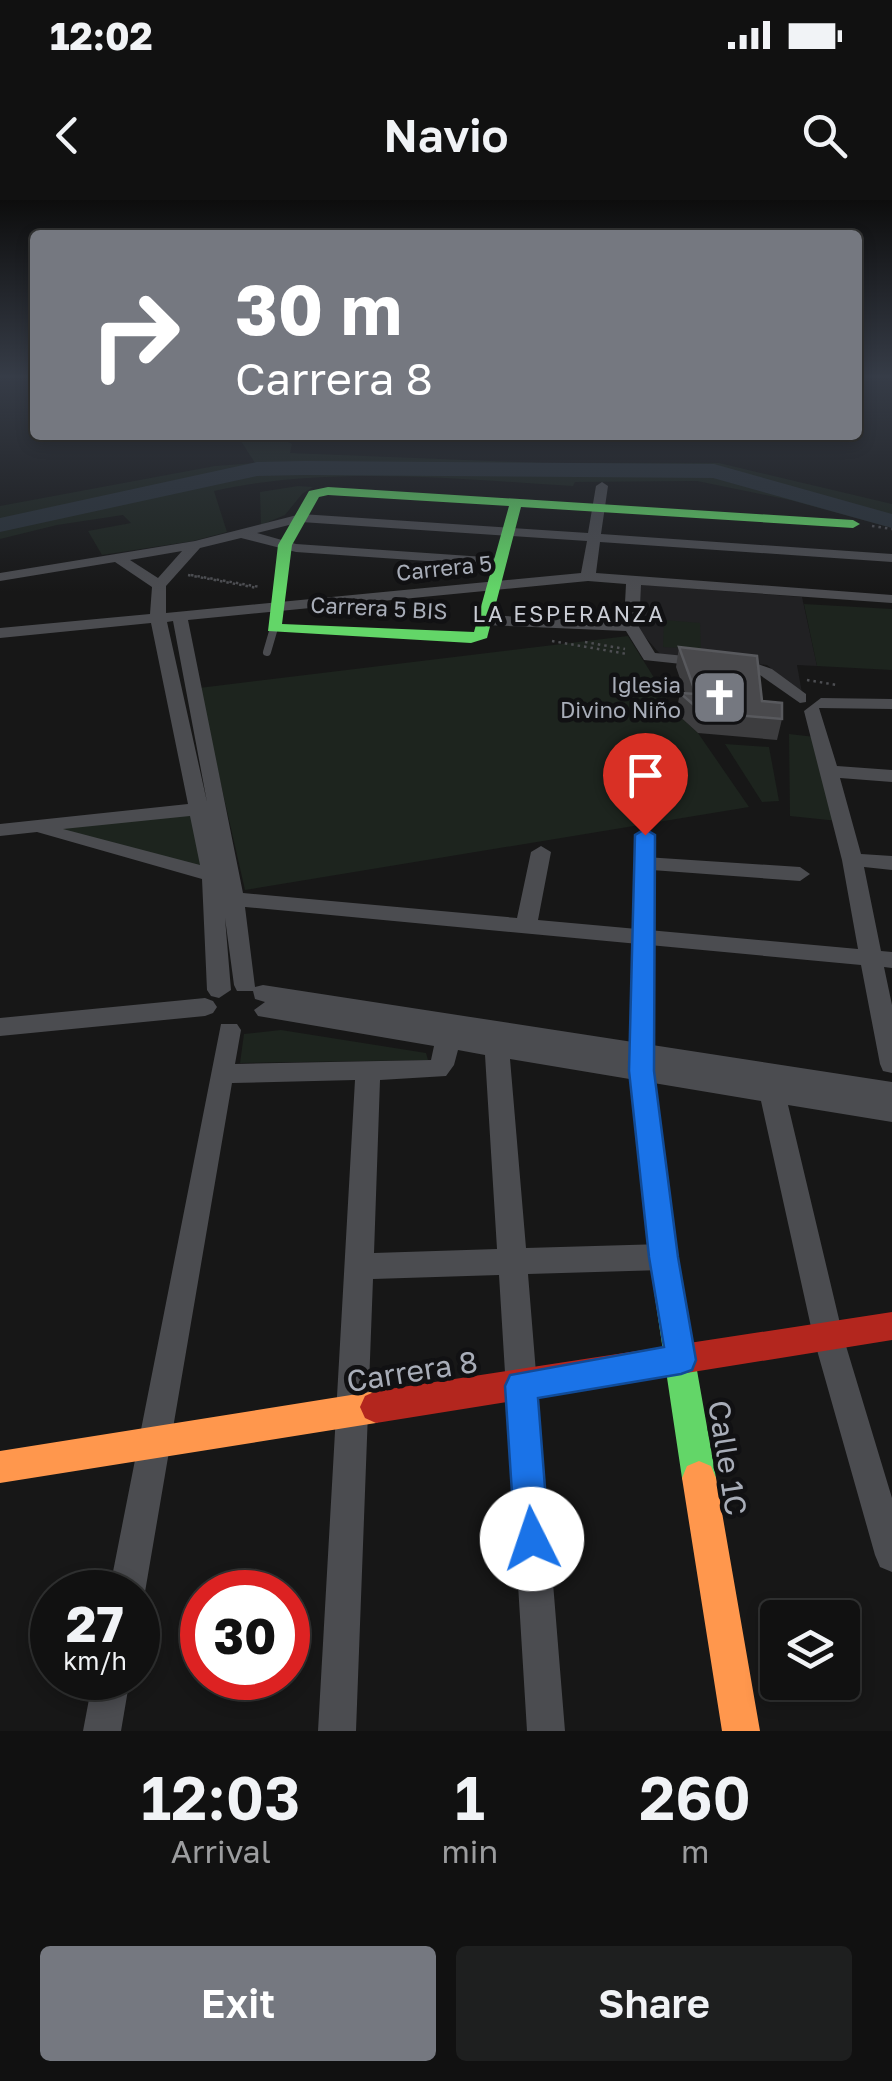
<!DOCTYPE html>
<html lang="en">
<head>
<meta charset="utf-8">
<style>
  :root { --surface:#111; --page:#1e1f1f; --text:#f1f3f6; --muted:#9c9d9f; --line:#303131; --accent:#757880 }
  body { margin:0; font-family:"Golos Text",sans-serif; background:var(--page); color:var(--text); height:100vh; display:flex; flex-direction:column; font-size:38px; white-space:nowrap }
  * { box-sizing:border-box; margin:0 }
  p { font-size:32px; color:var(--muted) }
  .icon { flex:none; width:55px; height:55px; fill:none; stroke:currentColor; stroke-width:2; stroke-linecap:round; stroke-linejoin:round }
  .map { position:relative; height:1531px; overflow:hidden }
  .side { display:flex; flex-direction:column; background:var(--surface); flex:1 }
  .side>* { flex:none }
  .banner { position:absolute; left:30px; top:30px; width:832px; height:210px; border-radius:10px; box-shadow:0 5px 15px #0003,0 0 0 2px var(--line); background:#757880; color:#fff; overflow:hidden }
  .fabs { position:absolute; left:760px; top:1400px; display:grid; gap:20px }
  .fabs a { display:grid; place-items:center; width:100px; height:100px; border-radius:10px; background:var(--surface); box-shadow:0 5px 15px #0003,0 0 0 2px var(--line); font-size:50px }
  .speed { position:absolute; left:30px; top:1370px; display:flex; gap:20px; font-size:50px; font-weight:700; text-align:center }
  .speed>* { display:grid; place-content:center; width:130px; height:130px; border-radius:50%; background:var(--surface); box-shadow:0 5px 15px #0003,0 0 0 2px var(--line); line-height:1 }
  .speed small { font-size:25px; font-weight:400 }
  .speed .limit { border:15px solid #d22; background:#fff; color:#111 }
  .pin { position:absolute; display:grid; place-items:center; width:85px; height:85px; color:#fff; margin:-102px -42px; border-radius:50% 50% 50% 0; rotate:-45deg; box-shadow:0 0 10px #0007 }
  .pin .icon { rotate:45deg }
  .me { position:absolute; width:110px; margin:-55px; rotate:356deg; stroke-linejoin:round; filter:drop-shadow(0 0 8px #0008) }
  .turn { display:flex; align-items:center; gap:35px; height:210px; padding:0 40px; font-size:45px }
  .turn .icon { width:130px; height:130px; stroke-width:2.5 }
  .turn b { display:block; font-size:70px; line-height:85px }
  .eta { display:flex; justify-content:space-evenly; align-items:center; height:170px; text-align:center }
  .eta b { font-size:60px; font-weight:600; line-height:70px }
  .action { display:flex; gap:20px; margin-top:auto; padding:20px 40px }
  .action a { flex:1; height:115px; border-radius:10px; background:var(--accent); color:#fff; font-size:40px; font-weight:600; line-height:115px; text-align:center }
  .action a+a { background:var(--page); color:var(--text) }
  .status { display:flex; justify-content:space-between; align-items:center; height:70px; padding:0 50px; background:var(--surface); direction:ltr }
  .status svg { height:28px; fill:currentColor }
  header { display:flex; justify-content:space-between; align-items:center; height:130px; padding:0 40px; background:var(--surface); font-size:45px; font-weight:600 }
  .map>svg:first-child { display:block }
  .built { fill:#212123 }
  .green { fill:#1d241e }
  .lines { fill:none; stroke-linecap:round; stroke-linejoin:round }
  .river { fill:#2a3239; fill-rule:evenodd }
  .path { stroke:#4d4e52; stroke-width:2.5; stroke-dasharray:2.5 4; stroke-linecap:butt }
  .lane { stroke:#4b4c50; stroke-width:8 }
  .street { fill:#4b4c50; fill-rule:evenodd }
  .fast { fill:#63d668; fill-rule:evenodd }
  .slow { fill:#ff974d; fill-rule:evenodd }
  .jam { fill:#b3261e; fill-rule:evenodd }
  .wall { fill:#3d3d3f }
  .building { fill:#49494c; stroke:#58595d; stroke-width:2.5 }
  .route { fill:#1a73e8; stroke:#114b97; stroke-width:2.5 }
  .labels { text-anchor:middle; stroke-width:9; stroke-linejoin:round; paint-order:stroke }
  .far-street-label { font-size:22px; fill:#a8adb8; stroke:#111113 }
  .far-neighbourhood-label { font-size:22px; letter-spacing:2.5px; fill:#c9ccd4; stroke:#111113 }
  .far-poi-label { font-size:22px; fill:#a8adb8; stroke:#111113; text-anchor:end }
  .near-street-label { font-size:30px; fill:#a8adb8; stroke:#111113 }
</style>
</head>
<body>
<div class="status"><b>12:02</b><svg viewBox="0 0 49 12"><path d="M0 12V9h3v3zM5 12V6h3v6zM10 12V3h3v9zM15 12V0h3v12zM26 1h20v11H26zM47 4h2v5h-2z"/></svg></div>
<header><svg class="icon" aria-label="back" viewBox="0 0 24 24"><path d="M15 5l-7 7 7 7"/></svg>Navio<svg class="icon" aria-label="search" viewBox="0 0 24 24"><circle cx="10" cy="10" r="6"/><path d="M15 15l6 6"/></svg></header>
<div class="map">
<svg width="892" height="1531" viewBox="0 0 892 1531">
  <rect width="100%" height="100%" fill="#171717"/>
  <path class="built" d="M634,384L802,397L817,466L797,465L802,493L767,465L660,454L633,423Z"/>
  <path class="green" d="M237,235H275L292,244L290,253L544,263H719L892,304V328L790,300L697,281L575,282L573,286C455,279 330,265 214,291L227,332L193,341L102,355L88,331L131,323L123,315L57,325L0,339V306L215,266L255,263Z
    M298,286L313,287L302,294L285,315L261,325L260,292Z
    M804,404L892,409V470L817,466Z
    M664,420L700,423L701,449L663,447Z
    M628,436L676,513L698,533L749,607L245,690L199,488Z
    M789,534L815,537L838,621L790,616Z
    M725,544L769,547L779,601L762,602Z
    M197,614L205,674L55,629Z
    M281,830L426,853L428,860L240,863L244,834Z"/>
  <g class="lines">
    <path class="river" d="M305,261L714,264L892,314V328L713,278L305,275L257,276L0,332V318L257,262Z"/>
    <path class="path" d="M872,326L892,329
      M188,375L257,388
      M191,375L260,387
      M403,411L433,416
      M552,441L627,454
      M585,442L625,449
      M807,480L837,485"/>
    <path class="lane" d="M267,452L274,428"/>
    <path class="street" d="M602,282L608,286L601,334L892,354V362L600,342L596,373L892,395V403L641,385L639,427L655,453L755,463L772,469L806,494V502L800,503L760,475L747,471L644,460L626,431L484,425L476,420L484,415L624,422L626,384L588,381L188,420L243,693L517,718L531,652L541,646L551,652L538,720L858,749L842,660L804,511L821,498L892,499V509L819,508L837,566L892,570V582L840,578L861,654L892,656V670L864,667L881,751L892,752V768L884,767L892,805V873L883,871L880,864L861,765L245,707L255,787L263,785L892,882V922L788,905L843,1136L892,1298V1372L880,1367L875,1355L813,1136L761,901L510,859L526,1048L663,1044L673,1048L677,1057L673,1066L663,1070L528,1074L565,1531H527L499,1075L373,1079L356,1531H318L355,880L232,883L145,1392L138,1405V1392H109L221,824H237L241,830L235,864L431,860L434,846L258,816L254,810L265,802L255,799L253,791H237L234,785L225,718L231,790L219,798L211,796L207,790L202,679L37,632L0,636V624L188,604L151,423L0,438V428L150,414L152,387L115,362L0,381V373L195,341L301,314L588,333L596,286ZM301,322L587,341L581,373L166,413V386L200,348L241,338L296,352L499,366L506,362L499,358L296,344L257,333ZM182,351L158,378L130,360ZM173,421L207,602L167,422ZM190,616L200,665L63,629ZM458,850L485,855L497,1049L374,1053L380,880L446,876L454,865Z
      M645,657L800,667L810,674L800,681L638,669L635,664L638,659Z
      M205,798L213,801L217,807L213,813L205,816L0,836V818Z
      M93,1478H130L121,1531H83Z"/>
    <path class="fast" d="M328,287L853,320L860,324L853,328L521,307L487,438L471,443L268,431L278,345L309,291ZM328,295L509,306L474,432L282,424L292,345L319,297Z
      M645,629L655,635L653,871L677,1057L716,1278L711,1290L699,1295L687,1290L682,1278L649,1057L629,871L635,635Z"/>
    <path class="slow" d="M376,1191L387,1196L392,1207L387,1218L376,1223L0,1283V1251Z
      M699,1261L711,1266L716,1278L760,1531H722L682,1278L687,1266Z"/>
    <path class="jam" d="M892,1112V1140L376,1223L365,1218L360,1207L365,1196L376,1191Z"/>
  </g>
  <path class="wall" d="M679,447L782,519L777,540L698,533L676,513L680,493H685L676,467Z"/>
  <path class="building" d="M679,447L757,456L762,501L782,503V519L702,512L680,493L696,494Z"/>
  <linearGradient id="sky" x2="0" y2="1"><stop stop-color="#0d0d0d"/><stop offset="0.45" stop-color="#363c47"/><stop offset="1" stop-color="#363c47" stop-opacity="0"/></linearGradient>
  <rect width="892" height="392" fill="url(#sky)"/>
  <path class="route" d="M645,629L655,635L654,871L678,1057L696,1160L692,1170L681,1174L538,1198L549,1339L544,1351L532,1356L520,1351L515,1339L505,1186L510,1175L664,1147L649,1057L629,871L635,635Z"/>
  <defs>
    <symbol id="church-square" viewBox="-11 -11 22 22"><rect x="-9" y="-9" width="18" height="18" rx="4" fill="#757880" stroke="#111113"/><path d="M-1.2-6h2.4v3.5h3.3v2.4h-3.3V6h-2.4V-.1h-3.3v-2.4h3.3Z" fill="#fff"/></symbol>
  </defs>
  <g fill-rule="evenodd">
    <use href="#church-square" x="688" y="466" width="63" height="63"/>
  </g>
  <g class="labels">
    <g class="far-street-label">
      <text transform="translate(444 368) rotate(-6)" y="8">Carrera 5</text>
      <text transform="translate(379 408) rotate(3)" y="8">Carrera 5 BIS</text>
    </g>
    <g class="far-neighbourhood-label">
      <text x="569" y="422">LA ESPERANZA</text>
    </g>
    <g class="far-poi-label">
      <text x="681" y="493">Iglesia<tspan x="681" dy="25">Divino Niño</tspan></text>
    </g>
    <g class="near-street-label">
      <text transform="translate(412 1172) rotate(-9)" y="10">Carrera 8</text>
      <text transform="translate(727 1258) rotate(81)" y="10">Calle 1C</text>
    </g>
  </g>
</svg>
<div class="fabs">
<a><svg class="icon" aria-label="layers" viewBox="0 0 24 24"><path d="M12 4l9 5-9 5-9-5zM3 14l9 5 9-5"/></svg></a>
</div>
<div class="speed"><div>27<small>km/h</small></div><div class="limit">30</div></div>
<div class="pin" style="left:645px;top:635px;background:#d93025"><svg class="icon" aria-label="arrive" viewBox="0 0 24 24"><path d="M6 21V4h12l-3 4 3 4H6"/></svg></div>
<svg class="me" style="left:532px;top:1339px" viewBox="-20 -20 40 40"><circle r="19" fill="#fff"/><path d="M0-13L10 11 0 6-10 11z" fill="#1a73e8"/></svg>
<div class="banner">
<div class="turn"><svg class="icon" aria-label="right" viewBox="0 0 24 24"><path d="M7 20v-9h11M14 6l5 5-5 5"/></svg><div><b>30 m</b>Carrera 8</div></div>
</div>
</div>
<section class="side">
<div class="eta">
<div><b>12:03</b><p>Arrival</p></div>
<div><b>1</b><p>min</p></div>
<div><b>260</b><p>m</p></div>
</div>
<div class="action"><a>Exit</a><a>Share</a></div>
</section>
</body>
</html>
